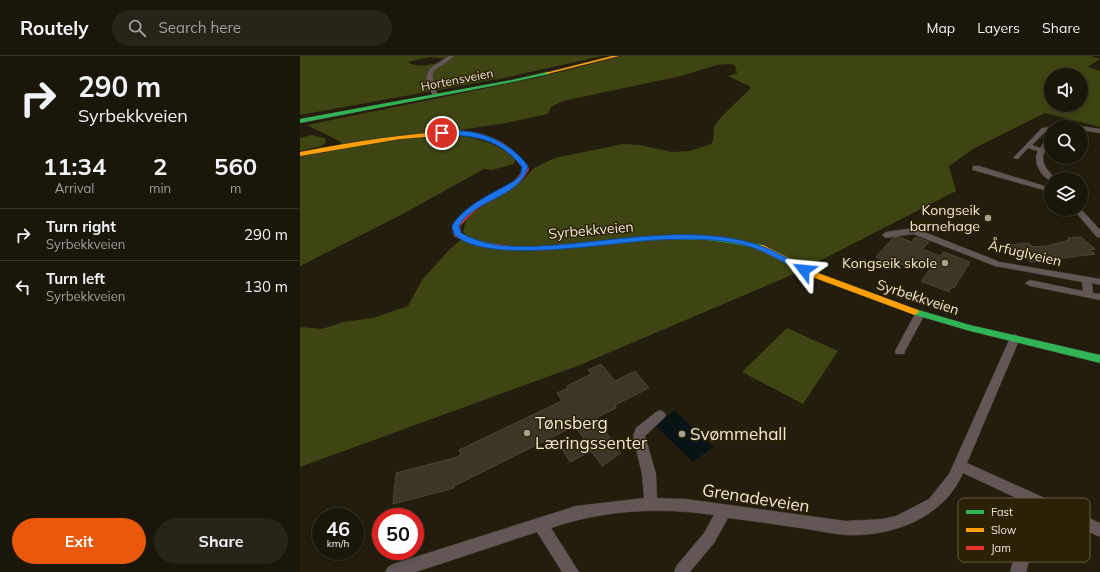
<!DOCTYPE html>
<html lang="en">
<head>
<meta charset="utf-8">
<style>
  :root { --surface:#1a160a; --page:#272318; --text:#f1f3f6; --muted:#9f9f9c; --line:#38352b; --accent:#ea580c }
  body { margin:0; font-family:Mulish,sans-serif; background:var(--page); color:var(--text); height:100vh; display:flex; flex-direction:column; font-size:15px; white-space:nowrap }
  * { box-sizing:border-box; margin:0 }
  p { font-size:13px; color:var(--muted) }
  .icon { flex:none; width:22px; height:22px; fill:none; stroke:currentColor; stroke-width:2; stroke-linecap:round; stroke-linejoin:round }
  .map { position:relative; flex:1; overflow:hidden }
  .drawer { display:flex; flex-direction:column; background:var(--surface); width:300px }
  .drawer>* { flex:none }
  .hud { background:#1a160a; color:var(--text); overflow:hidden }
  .fabs { position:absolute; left:744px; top:12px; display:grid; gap:8px }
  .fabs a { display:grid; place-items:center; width:44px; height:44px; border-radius:50%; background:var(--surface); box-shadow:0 2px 6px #0003,0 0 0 1px var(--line); font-size:20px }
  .speed { position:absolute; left:12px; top:452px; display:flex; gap:8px; font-size:20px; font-weight:700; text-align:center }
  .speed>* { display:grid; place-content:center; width:52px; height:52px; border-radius:50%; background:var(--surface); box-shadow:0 2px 6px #0003,0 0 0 1px var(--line); line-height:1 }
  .speed small { font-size:10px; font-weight:400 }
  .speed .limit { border:6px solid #d22; background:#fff; color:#111 }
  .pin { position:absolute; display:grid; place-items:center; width:34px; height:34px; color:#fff; margin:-17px; border:2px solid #fff; border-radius:50%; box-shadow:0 1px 4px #0007 }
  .me { position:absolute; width:44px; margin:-22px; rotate:299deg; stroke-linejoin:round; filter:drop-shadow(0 0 3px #0008) }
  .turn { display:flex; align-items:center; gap:14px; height:84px; padding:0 12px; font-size:18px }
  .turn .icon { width:52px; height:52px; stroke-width:2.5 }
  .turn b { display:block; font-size:28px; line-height:34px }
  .eta { display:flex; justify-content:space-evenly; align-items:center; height:68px; text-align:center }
  .eta b { font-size:24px; font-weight:700; line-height:28px }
  .primary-button { display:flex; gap:8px; margin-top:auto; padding:8px 12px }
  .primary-button a { flex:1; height:46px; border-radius:24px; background:var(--accent); color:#fff; font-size:16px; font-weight:700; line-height:46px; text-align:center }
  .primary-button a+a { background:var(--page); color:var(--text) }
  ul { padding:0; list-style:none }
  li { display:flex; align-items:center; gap:12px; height:52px; padding:0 12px; border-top:1px solid var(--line) }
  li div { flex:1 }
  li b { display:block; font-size:15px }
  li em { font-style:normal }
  header { display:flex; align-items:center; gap:24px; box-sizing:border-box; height:56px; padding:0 20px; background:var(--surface); border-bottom:1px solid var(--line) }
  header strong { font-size:19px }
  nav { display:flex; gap:22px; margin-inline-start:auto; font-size:14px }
  .search { width:280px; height:36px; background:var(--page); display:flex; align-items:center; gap:10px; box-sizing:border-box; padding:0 14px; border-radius:22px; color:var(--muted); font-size:15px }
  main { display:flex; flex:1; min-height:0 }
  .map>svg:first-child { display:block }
  .green { fill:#3e4412; fill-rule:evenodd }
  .water { fill:#081315 }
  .building { fill:#3c3626; stroke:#4a4538 }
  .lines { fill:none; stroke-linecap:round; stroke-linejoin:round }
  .street-casing { stroke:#3e392b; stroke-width:1 }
  .fast-casing { stroke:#3e392b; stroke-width:1 }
  .slow-casing { stroke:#3e392b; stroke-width:1 }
  .jam-casing { stroke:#3e392b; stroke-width:1 }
  .street { fill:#625755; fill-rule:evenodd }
  .fast { fill:#30b455; fill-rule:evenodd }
  .slow { fill:#ff9f0a; fill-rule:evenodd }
  .jam { fill:#e5322d; fill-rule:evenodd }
  .route { fill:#1a73e8; stroke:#114b97 }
  .poi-dot { fill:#a7a191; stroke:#2b2105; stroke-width:1.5 }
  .labels { text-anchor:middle; stroke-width:3; stroke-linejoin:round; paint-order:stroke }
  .far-street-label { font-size:12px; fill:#eee8d8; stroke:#2b2105 }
  .poi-label { font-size:14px; fill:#eee8d8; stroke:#2b2105; text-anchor:end }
  .street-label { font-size:14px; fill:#eee8d8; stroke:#2b2105 }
  .near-poi-label { font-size:17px; fill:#eee8d8; stroke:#2b2105; text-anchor:start }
  .near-street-label { font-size:17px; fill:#eee8d8; stroke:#2b2105 }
  .key { fill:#2b2105; stroke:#665d44; stroke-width:1 }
  .key-label { font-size:11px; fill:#eee8d8 }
</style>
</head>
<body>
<header>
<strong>Routely</strong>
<div class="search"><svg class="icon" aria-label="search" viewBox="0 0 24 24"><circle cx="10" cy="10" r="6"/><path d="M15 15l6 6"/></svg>Search here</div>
<nav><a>Map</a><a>Layers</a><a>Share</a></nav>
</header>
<main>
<section class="drawer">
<div class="hud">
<div class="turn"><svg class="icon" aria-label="right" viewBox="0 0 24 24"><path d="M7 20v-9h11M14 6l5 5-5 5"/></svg><div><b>290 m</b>Syrbekkveien</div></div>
</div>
<div class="eta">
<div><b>11:34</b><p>Arrival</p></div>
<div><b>2</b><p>min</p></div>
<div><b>560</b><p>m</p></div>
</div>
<ul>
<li><svg class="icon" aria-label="right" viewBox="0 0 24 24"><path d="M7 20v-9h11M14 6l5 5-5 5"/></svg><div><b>Turn right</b><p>Syrbekkveien</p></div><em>290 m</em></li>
<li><svg class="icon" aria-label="left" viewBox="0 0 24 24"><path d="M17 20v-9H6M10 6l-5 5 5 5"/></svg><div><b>Turn left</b><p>Syrbekkveien</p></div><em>130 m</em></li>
</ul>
<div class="primary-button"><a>Exit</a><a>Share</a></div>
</section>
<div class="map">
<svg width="800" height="516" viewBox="0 0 800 516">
  <rect width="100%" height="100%" fill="#231d0d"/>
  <path class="green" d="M0,0H302L204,22L0,59ZM130,1L148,3C139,8 116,13 108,6Z
    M322,0H791L800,3L788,11L800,15V71L745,57L673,93L649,110L656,135L494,218L280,309L0,411V271L22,273L43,266L73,262L108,250L122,224L148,195L166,179L163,176L165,167L170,159L223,124L234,112L255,102L323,88L340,89L372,96L390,95L411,88L413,85L414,71L421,61L451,32L449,30L428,20L437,17L435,10L432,8L417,9L381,20L263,45L251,51L248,58L206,67L153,75V79C175,82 198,86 215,103L214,108L192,114L184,113L99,160L0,210V100L40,90L41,86L7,69L240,21ZM751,19H781V49H751Z
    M11,79L25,82L26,86L22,90L0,95V82Z
    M487,272L538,295L503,348L442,316Z"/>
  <path class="water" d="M375,355L413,391L393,406L355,369Z"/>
  <path class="building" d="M600,181L611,186L616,181L629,186L622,193L640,200L644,196L670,206L654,232L652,231L649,236L621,225L632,211L614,204L608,211L594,205L592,208L576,201L593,182Z
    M781,181L795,193L790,194L795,198L730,206L725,200L720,201L708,189L729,187L733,191L747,190L770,184L767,182Z
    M301,308L315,325L335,315L349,332L315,349L316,352L296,362L321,397L305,408L302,410L291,395L270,406L263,394L284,383L275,370L154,430V432L93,448L96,417L154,402L161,399L159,394L262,345L257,337L268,332L267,330L291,318L288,314Z"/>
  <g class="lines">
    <defs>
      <path id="street" d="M149,0H154C134,19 127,8 138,40L133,41L126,21L130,12Z
        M781,70L800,73V77L781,74V71H779Z
        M751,71V75H746L732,89L740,92L749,80L751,79C751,85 750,86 747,91C738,105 746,112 755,123H751V125C741,121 732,105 738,95L728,92L718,103L713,102L742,72Z
        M673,110H679L751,132V136L673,114Z
        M773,153H781L800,174V182L797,181Z
        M614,172L700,206L800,223V229L792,227L793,237L800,238V244L730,230L725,227L730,224L783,235L782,226L695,210L613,178L586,182L582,179L586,176Z
        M620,255L625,258L605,295L604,298H596L595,295L615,258Z
        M715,278L720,282L667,407L800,467V481L742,454L726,516H710L729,448L663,417C644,462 592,481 546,479C533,478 520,475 507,473C480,469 454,465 428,462L414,487L390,516H374L377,509L404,477L414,459C359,451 304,454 251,472L279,516H262L237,476L116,516H85L88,511L93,508L276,450L344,442L342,418L333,380L336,372L356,356L360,354L364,356L366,359L364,362L345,380L356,418L357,442L386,443L546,465L582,463L596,460L629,443L649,418L710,282Z"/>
      <path id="fast" d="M247,16H249V18L212,26L0,67V63L212,24Z
        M380,179C408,180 435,183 463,189L464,191L460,193C442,189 424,186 406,184C352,181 298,190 245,194L241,192L245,190Z
        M615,253L670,269L800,299V307L670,275L612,258L611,256Z"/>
      <path id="slow" d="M312,0H319L247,18L245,17Z
        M160,75L163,77L162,78L100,83L0,100V96C53,86 106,77 160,75Z
        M457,189H463L521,218L618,254L619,256L615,259L612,258L515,222L457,193L456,191Z"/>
      <path id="jam" d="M160,75C191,77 211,87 229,113C219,135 194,141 175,155C170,159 165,165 160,170L161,177L175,185L220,191L245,190H248L249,192L248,194L220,195L173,189L154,180L152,170C157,164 164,157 170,152C188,139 213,133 223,113C212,97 197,84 177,80C171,79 164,79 158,78L157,77Z"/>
    </defs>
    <use href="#street" class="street-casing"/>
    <use href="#fast" class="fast-casing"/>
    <use href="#slow" class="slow-casing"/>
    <use href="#jam" class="jam-casing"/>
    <use href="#street" class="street"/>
    <use href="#fast" class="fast"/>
    <use href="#slow" class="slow"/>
    <use href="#jam" class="jam"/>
  </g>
  <path class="route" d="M140,76C173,70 209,84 228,110C221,142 174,143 159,170L161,177C194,195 232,191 268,188C333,182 420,166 479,198C488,203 502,207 508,214L504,217L501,216C480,204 459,191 435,187C410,182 381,183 356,184C313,186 184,210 154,178L152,170C164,149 194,137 214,125L220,120L222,111C200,83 175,79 142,79L140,78Z"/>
  <g class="poi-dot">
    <circle cx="688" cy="162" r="4"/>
    <circle cx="645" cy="207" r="4"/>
    <circle cx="227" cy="377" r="4"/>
    <circle cx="382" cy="378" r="4"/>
  </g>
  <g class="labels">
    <g class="far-street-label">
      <text transform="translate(157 24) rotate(-11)" y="4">Hortensveien</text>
    </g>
    <g class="poi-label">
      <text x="680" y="159">Kongseik<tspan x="680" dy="16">barnehage</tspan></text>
      <text x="637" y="212">Kongseik skole</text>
    </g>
    <g class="street-label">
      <text transform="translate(291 174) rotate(-5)" y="5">Syrbekkveien</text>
      <text transform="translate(725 197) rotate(13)" y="5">Årfuglveien</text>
      <text transform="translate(618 241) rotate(18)" y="5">Syrbekkveien</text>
    </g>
    <g class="near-poi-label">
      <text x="235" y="373">Tønsberg<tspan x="235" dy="20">Læringssenter</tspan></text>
      <text x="390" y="384">Svømmehall</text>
    </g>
    <g class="near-street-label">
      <text transform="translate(456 442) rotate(9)" y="6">Grenadeveien</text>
    </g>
  </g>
  <rect x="658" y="442" width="132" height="64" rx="6" class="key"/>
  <rect x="666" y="454" width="18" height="4" fill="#30b455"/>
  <rect x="666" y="472" width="18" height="4" fill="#ff9f0a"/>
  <rect x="666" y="490" width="18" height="4" fill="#e5322d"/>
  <g class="key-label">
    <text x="691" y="460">Fast</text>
    <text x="691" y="478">Slow</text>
    <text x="691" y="496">Jam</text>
  </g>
</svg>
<div class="fabs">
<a><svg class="icon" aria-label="sound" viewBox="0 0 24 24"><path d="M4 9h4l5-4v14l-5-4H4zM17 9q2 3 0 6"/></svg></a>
<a><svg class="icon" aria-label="search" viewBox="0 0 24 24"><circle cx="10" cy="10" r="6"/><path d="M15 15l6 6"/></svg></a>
<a><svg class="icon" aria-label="layers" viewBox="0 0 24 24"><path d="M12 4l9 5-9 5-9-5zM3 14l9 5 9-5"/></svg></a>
</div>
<div class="speed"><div>46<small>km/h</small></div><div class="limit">50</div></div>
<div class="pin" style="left:142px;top:77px;background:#d93025"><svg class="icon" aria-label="arrive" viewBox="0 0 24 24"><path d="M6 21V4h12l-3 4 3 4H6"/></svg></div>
<svg class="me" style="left:504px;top:214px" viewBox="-20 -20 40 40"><path d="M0-17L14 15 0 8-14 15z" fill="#1a73e8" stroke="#fff" stroke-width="4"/></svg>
</div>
</main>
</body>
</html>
